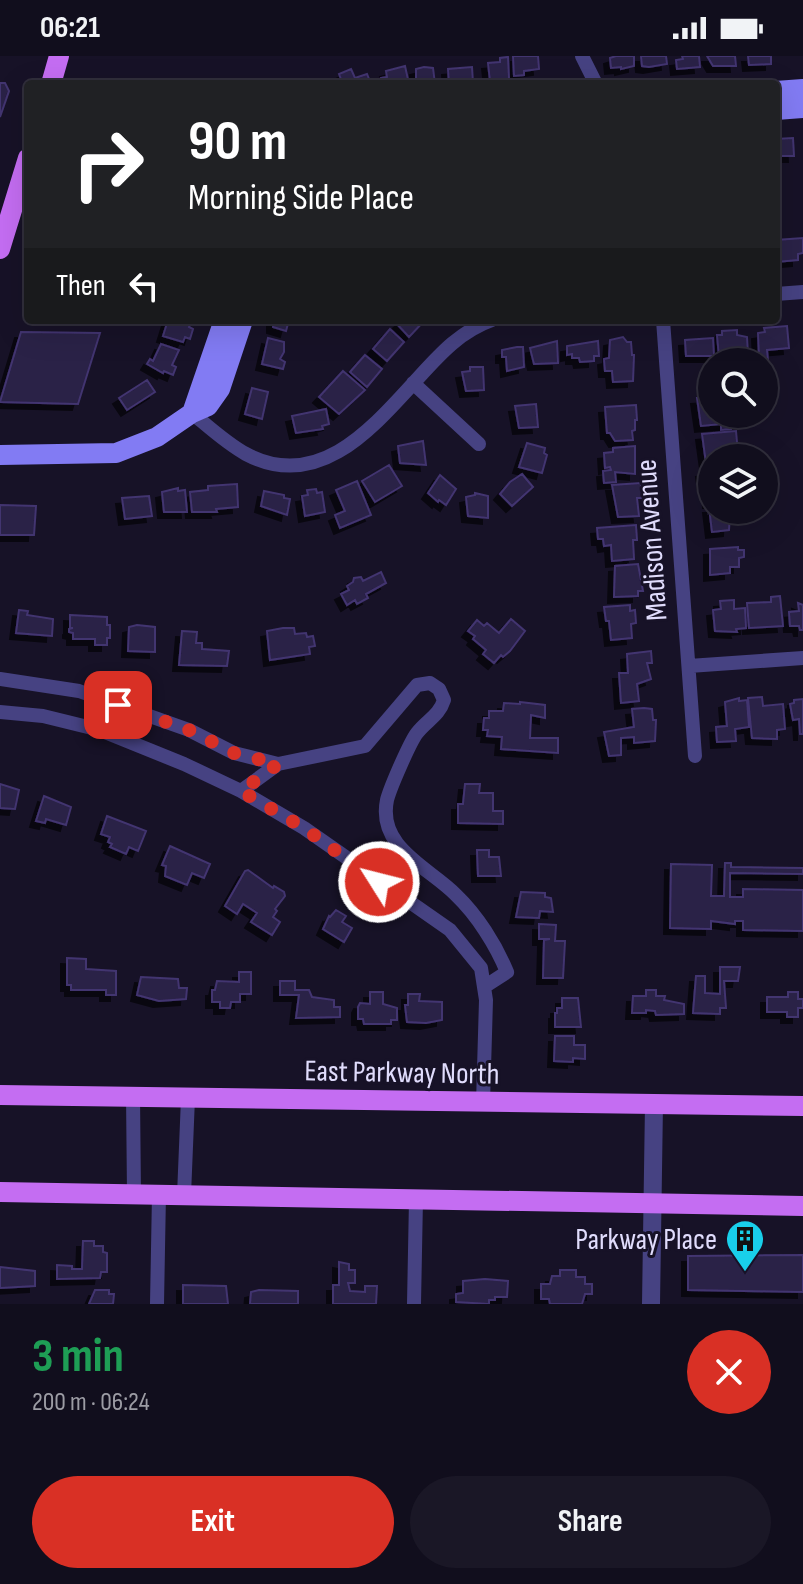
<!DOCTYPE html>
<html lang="en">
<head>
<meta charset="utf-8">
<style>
  :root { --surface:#110e1d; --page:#1a1726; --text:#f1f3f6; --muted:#9c9ca4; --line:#302e3b; --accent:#d93025 }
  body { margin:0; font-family:"Sofia Sans Condensed",sans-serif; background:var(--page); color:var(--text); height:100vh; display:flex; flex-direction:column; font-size:30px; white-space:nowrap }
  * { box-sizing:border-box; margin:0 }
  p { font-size:26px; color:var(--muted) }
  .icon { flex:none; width:44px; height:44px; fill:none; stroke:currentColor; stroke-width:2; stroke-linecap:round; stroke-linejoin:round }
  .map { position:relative; height:1248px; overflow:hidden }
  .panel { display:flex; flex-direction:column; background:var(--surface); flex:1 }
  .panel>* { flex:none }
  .guide { position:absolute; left:24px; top:24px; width:756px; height:244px; border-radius:8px; box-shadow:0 8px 32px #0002,0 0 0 2px var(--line); background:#202124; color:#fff; overflow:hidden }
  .buttons { position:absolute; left:698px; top:292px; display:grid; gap:16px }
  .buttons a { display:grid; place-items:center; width:80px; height:80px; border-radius:50%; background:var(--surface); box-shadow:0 8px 32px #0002,0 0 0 2px var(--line); font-size:40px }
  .pin { position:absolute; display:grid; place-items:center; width:68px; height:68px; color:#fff; margin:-34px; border-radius:16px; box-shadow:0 4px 12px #0006 }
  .me { position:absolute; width:88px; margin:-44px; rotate:306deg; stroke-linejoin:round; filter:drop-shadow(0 0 6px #0008) }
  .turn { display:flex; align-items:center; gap:28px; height:168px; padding:0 32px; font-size:36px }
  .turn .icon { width:104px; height:104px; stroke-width:2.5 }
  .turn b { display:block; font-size:56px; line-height:68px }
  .then { display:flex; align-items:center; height:76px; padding:0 32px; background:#0003; gap:16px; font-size:30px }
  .round { display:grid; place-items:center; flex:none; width:84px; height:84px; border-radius:42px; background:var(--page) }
  .overview { display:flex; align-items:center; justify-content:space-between; height:136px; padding:0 32px }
  h1 { font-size:48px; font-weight:700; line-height:60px; color:#1e9e55 }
  .cta { display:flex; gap:16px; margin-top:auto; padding:16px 32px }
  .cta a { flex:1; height:92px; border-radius:48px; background:var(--accent); color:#fff; font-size:32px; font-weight:700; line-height:92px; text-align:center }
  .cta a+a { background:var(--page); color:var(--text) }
  .status { display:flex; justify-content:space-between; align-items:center; height:56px; padding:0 40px; background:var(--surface); direction:ltr }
  .status svg { height:22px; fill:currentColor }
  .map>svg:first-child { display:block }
  .building { fill:#292046; stroke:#423470; stroke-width:2; filter:url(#shadow) }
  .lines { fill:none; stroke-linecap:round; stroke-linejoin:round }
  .minor { stroke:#464282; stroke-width:14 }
  .tertiary { stroke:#464282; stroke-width:18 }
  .secondary { stroke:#827bf3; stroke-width:20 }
  .primary { stroke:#c46df2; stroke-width:20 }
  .route { stroke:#d93025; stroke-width:14; stroke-dasharray:0 25.2 }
  .labels { text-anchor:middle; stroke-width:6; stroke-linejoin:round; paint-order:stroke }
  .street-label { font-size:30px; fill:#e0dcfc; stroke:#171227 }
  .poi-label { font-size:30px; fill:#e0dcfc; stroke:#171227; text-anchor:end }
</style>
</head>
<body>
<div class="status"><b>06:21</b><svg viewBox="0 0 49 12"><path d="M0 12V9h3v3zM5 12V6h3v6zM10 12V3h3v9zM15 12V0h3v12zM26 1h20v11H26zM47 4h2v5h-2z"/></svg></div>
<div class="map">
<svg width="803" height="1248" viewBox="0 0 803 1248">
  <defs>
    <filter id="shadow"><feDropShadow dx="-6" dy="6" stdDeviation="0" flood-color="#0009"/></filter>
  </defs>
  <rect width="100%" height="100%" fill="#171227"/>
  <path class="building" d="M513,0H538L539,13L524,15V19L514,20Z
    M616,0H634V10L621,13V11L611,12L610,2Z
    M641,0H666L667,8L649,11L642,10Z
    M682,0H699L700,11L677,13L676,4L683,3Z
    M707,0H735L736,10H713Z
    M748,0H771V8L749,9Z
    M508,1L509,23L490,25L488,7L500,6V2Z
    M405,10L409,28H382L381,22L387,21L386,15Z
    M424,11L433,12L435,28H416V13Z
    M472,11L473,27L449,28L448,13Z
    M351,13L355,22L367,18L371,28H343L339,18Z
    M0,27H5L9,35L0,61Z
    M793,82L794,100H776V83Z
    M803,182V197L798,198V204L776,206V184Z
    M168,264L191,266L189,271L193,273L190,283L185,281L183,286L163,280Z
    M273,264H289L286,275L273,271Z
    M402,264H424V265L409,281L397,268Z
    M787,270L789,292L767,294L769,315H764V306H757L756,302L759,301L758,277L765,276L764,272Z
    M390,273L404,286L387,305L373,293Z
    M737,274V279L747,281L748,299L719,301L717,279H722V275Z
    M21,276L100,277L78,348L0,346Z
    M623,281L627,286H631L632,299H634L633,325L613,326L612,315H605L604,303L609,302L610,284Z
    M268,282L284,286V296L280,303L285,306L283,313L262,308Z
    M713,282L714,300H686L685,284Z
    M557,285L558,307L534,308L530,292Z
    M598,285L599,300H594V305L580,306L579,302H572V298L567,299V290Z
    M161,288L179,294L172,309L176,311L173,319L164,315L163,317L147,308L150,303L153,305Z
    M517,291H523L524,311L507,315L506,301H502V294Z
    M365,299L382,313L367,331L350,316Z
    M470,311H483L484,334L466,335L462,316L470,315Z
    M343,315L365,334L339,358L319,341Z
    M147,324L155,336L127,354L119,342Z
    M252,332L268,336L262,363L245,358Z
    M712,341V358H730L731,373L721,374V368L701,370L697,342Z
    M536,348L538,371L519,372L515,350Z
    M636,349L637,364H635V374L632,375L633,384L615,385L610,377H607L605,351Z
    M326,353L329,368L322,370L323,373L296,377L292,360Z
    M736,375L738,398L729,399V402H712V406L706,407L702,378Z
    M423,385L426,409L400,407L398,390Z
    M527,387L545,392L544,397L547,399L542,417L519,411Z
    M635,390V418L615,416L616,426L604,427L603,415L611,414L610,411L605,412L604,397L613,396V392Z
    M389,409L402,430L375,446L362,425Z
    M712,414V446H709L708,430H704L702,415Z
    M522,418L533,431L512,450L500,438L510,426Z
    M440,419L456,433L446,449L439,444L438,446L428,437Z
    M357,425L371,459L340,472L335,459L345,455L336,434Z
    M641,427L642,442H637L639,460L618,461L612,429Z
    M237,428L238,451L216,453L217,456H192L190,436L208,434V430Z
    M178,432V435L185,434L187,456H164L162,436Z
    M316,433L317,437L322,436L325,456L305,460L302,440L308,439L307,434Z
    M264,435L284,439V442L290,443L287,459L261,450Z
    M475,437L488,440V462L468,460L466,441L475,439Z
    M149,440L152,460L125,463L122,442Z
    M0,449L36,450L34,479H0Z
    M709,451H712V454H734V457H730L729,474L712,476Z
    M636,469L637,484H633L634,503L612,505L611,489L604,490L603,483H598L597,472Z
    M738,491V494H744V501L739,502V511H730V517L710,519V493Z
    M638,508L643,535H638V540L614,541L615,510Z
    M381,516L386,527L366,538L368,542L357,548L355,544L347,549L341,538L349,534L347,530L353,526L354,522L361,521L363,525Z
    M780,540L783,570L749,572L747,547L771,546V541Z
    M734,544V553L745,552L746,572L736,573L737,576L715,575L713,554L721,553L720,545Z
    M798,547L803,549V574H800L799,570H790L789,556L799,555Z
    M630,549V555L635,554L636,567L631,568L632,582L611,584L609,565H606L604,551Z
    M19,554L28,555L27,559L53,563L52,580L16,577Z
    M70,559L107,561V569H110V582H107V589H95V583H73V577L69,576V573L73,572H70Z
    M511,563L525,575L510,595L503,601L501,599L494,607L483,598L486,594L473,583L475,580L468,575L477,564L484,570L487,567L499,577Z
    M137,569L155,571V596L128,595L129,571Z
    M283,572H294L295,578L306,577L307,581L313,580L315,590L309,591L310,598L270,604L267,575Z
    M182,575L197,576L196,587H202V593L229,595L227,610L179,609Z
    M651,595L652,607H647L651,623L637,628L639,645L621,647L619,617H628L627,598Z
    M762,641L763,650L783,648L785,673L777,674V683L752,682L748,642Z
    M739,642V645L747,644L749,671L735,673L736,685L717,686L716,671L727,670L725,646Z
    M803,643V678H800L799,663L793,664L790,648L794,647V644Z
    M520,646L545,649V662L531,659L530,682H558V697L501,693L502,681L487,680L488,674H483L484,662H489V655H503L504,647L520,648Z
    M644,652L652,653L653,664H656L655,685L634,687V681L621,682V699L609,700L604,676L634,671L632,653Z
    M0,728L19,734L15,753L0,752Z
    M465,728H480L479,737H493V755H503V768L458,767V748H463Z
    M44,740L71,751L66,769L46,763L45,767L36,765Z
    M107,760L146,775L138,795L129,791L126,798L110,791L112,788L108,786L110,781L101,778Z
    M170,790L210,808L204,822L192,817L187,829L165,820L166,810L162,809Z
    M477,794H489V801H499L501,820H478Z
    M725,807H731V811L803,812V818L730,817V841H743V833L803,834V875L743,874V865H735V868L711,865V873L670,872L671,808L712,809L711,840H724Z
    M248,814L273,832L274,830L284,836L285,840L275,853L277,855L273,861L280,866L272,879L251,866L257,857L243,848L237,858L225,850L245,815Z
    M521,836L545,837V841L551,842L553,856L540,855L539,862L516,861Z
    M336,854L346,860L342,866L352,872L344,886L323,873L329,860L330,861Z
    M539,868L556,869L555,885H565L563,922H543L544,884L550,883H539Z
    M67,902L86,903V913L116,915V939H106V934H71V929H67Z
    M720,911H740L738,925H724L726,952H720V958L693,957L696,920H705V937L720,938Z
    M239,916H251V938H240V946H231L230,952H220V946H212V934H215L217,925L239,926Z
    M141,921L178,923L179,932H187L186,943L159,945L137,939Z
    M280,925H295V934H309L312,941L334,944V951H340V961L296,962L299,939H280Z
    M646,934H656V940H665L664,944L684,948V958L656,959L655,955L646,954V957H632L633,940H646Z
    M370,936H383V948L397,952V964H391V968H364L363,963H358V951L360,947L370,948Z
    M788,936H798V943H803V952H798V961H787V956H767V941H788Z
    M408,938H420L419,945L442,946V964L426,967L407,966L405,949H408Z
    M562,942H578L581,971H555V957H557V952H562Z
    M555,980H574V989H585V1003L573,1002V1006L554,1005Z
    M83,1185H94V1190H103V1196L107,1197V1216H101L100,1222L57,1223V1209L72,1210V1213H82Z
    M803,1199V1236L688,1234V1200Z
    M339,1206L349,1208V1214H355V1227H348L350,1235L365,1236V1230H377L376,1248H333V1229H339Z
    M0,1211L35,1215V1230L0,1232Z
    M560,1214H576V1221H585V1228H592V1238H585L582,1248H550L549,1243H541V1228H550L552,1220H560Z
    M485,1223L508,1225L507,1241H495V1244H489V1248L456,1246V1238L463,1237V1225Z
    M183,1229L226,1230L228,1248H183Z
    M95,1234H109V1238H114L113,1248H89Z
    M259,1234L298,1235V1248H250L251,1236Z"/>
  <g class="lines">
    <path class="minor" d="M582,0L596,28
      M776,238L803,236
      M663,264L695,700
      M413,327L479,388
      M192,357C209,371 226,387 246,398C320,437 374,370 420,320C441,297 461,275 492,264
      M689,610L803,602
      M0,623L79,635L189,674L234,697L278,708
      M0,656L43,660L100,674L184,708L241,735L304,772L450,874L481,912L486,944L483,1047
      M241,735L278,708L365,690L417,629L430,627L439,633L444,644C439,660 427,664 417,677C410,686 390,732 387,744C377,792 430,812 456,839C477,859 496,889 507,916L484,931
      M133,1039L134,1139
      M184,1139L188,1042
      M157,1248L159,1138
      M414,1248L416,1143"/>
    <path class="tertiary" d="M651,1248L654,1048"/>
    <path class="secondary" d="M776,35L803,33
      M776,54L803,52
      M192,357L224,264
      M0,399L116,397L157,381L192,357L208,350L220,333L243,264"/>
    <path class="primary" d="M51,28L59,0
      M0,193L28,102
      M0,1039L803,1050
      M0,1136L803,1150"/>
  </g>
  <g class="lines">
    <path class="route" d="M118,649L189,674L234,697L278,708L241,735L304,772L379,826"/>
  </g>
  <defs>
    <symbol id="building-pin" viewBox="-11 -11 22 30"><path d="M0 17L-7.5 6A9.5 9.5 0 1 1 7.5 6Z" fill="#19cfea" stroke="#171227"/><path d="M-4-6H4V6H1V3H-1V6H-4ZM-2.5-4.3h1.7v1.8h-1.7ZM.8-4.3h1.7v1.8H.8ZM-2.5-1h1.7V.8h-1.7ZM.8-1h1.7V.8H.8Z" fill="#111"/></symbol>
  </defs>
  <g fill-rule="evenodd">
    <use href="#building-pin" x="723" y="1161" width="44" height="60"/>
  </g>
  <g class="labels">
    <g class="street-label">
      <text transform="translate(651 484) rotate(-94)" y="10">Madison Avenue</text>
      <text transform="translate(402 1016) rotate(1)" y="10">East Parkway North</text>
    </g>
    <g class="poi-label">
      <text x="717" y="1193">Parkway Place</text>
    </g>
  </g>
</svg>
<div class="buttons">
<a><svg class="icon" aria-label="search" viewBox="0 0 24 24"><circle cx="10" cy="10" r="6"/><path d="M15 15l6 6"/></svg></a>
<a><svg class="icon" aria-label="layers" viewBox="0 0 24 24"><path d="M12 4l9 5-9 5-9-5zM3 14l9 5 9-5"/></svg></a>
</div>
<div class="pin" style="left:118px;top:649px;background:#d93025"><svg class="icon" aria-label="arrive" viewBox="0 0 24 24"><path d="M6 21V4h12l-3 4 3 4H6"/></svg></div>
<svg class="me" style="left:379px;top:826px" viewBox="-20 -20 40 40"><circle r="17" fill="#d93025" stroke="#fff" stroke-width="3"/><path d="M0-11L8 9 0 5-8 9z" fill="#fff"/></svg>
<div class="guide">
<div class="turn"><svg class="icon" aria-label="right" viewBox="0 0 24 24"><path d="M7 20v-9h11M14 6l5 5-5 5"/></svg><div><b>90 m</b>Morning Side Place</div></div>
<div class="then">Then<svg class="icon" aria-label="left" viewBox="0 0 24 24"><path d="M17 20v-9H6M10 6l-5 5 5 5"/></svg></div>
</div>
</div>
<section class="panel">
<div class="overview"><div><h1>3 min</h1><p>200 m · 06:24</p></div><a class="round" style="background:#d93025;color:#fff"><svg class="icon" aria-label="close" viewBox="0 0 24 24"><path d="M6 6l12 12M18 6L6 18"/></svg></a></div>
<div class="cta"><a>Exit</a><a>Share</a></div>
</section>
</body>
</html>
